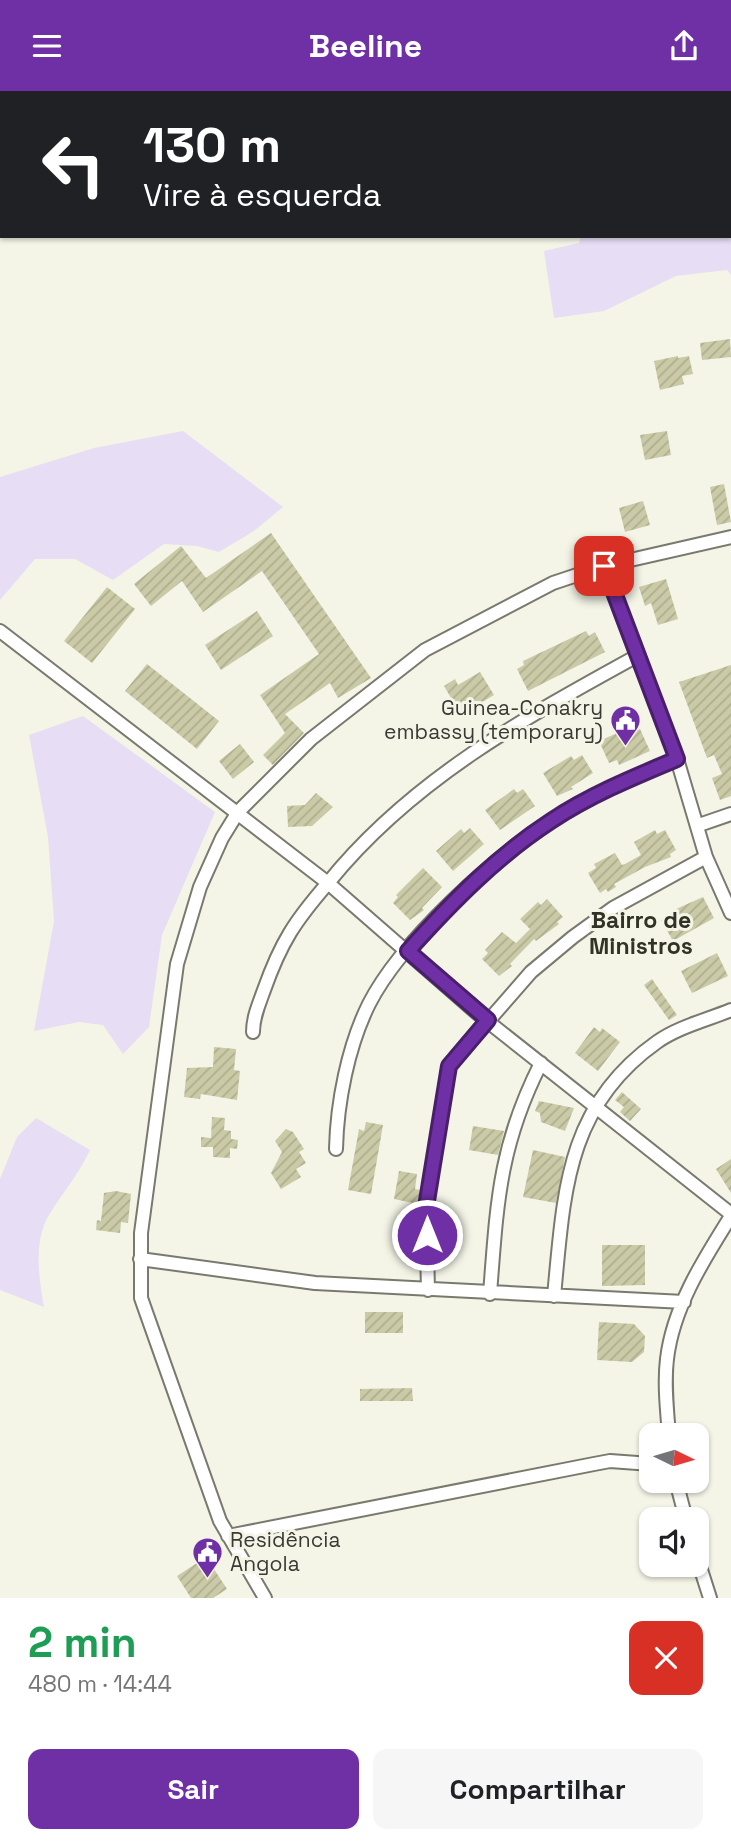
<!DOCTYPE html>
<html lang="pt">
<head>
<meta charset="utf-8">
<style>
  :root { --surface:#fff; --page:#f6f6f6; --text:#202124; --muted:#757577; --accent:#7030a5 }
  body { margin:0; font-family:"Space Grotesk",sans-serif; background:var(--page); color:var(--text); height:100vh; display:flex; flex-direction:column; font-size:26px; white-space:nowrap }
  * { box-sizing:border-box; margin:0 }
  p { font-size:23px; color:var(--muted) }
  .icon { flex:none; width:38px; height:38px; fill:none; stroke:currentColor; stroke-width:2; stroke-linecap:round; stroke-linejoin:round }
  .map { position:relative; height:1507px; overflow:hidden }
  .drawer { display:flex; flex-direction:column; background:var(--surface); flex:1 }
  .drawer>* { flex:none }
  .top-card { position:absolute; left:0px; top:0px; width:732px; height:147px; box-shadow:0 2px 5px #0004; background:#202124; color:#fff; overflow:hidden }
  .needle { width:46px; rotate:95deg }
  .buttons { position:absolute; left:639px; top:1332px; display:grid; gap:14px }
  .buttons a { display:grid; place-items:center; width:70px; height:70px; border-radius:14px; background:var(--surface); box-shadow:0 2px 5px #0004; font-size:35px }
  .pin { position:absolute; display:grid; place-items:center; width:60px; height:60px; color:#fff; margin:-30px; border-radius:14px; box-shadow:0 4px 10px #0006 }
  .me { position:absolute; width:77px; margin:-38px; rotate:0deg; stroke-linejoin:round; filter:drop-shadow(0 0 5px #0008) }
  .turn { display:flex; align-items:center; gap:24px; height:147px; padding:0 28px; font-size:32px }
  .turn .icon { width:91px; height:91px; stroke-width:2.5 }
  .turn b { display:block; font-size:49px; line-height:60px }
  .round { display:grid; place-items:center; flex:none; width:74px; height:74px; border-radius:14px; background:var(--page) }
  .overview { display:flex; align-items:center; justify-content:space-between; height:119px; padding:0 28px }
  h1 { font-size:42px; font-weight:700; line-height:52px; color:#1e9e55 }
  .button { display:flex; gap:14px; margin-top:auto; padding:14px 28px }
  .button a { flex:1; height:80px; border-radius:14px; background:var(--accent); color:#fff; font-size:28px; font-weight:700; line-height:80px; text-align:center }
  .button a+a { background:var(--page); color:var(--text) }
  header { display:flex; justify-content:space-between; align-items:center; height:91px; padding:0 28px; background:var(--accent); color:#fff; font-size:32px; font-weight:700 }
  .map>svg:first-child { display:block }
  .grass { fill:#e7ddf4 }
  .building { fill:url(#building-hatch) }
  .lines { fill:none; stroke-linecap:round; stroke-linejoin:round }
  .street-casing { stroke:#79796e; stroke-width:16 }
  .street { stroke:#fff; stroke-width:12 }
  .route-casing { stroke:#491f6b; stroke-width:18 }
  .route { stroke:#7030a5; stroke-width:12 }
  .labels { text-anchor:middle; stroke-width:6; stroke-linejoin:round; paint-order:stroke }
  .poi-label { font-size:21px; fill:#3a3a35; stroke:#f4f5e7; text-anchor:end }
  .neighbourhood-label { font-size:23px; font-weight:bold; fill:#323227; stroke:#f4f5e7 }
</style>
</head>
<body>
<header><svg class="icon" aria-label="menu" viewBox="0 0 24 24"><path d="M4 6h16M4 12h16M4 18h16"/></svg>Beeline<svg class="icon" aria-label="share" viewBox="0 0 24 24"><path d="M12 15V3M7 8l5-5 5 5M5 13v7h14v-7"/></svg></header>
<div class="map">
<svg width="731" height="1507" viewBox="0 0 731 1507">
  <defs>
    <pattern id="building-hatch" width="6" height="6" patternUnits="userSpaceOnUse" patternTransform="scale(1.75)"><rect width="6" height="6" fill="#cacaa7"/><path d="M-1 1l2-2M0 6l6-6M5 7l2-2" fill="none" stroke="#aeae90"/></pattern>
  </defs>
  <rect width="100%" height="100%" fill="#f4f5e7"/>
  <path class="grass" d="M644,0H731V184L727,179L676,185L604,220L554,227L544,160L579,152L581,145H730V2Z
    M183,340L283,416L254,440L219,461L197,455L164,453L113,489L75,468H35L0,509V386L94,357Z
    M83,625L215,721L162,844L149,936L123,963L103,934L79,931L34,940L54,830L48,746L29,644Z
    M36,1027L90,1059C79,1083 63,1101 49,1124C33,1151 39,1187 44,1216L0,1199V1088L17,1046Z"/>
  <path class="building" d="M730,248L731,266L702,269L700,252Z
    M678,265V267L689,265L693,283L682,285L684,293L660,299L654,270Z
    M667,340L671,364L645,369L640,344Z
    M724,393L731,431L717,434L710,396Z
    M643,410L650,434L625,441L619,417Z
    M271,442L371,587L338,607L330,592L285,623L304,642L273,674L263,664L285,642L260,604L319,563L262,480L203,521L182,490L151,515L134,493L181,455L206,487Z
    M666,488L678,528L658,534L651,512L645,515L639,496Z
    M107,496L135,518L92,572L64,550Z
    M257,520L273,545L221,579L205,554Z
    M586,540L589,545L595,541L605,561L528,600L517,578L524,574L523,570Z
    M147,573L219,630L197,658L125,600Z
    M731,574V705L720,709L712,687L722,683L714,664L707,667L679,591Z
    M480,581L494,604L461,624L444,595L455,588L458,594Z
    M631,636L633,641L640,638L650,660L619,674L617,669L609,672L599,650Z
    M240,653L254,671L233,688L219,670Z
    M582,664L593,682L571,696L573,698L557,705L543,682L571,665L574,669Z
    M514,698L517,702L523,698L535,715L500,739L485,719Z
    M316,702L333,716L312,735L288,736L287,715L305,714Z
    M470,737L484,753L453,780L436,760L461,738L464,742Z
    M655,739L657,743L665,739L676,759L670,763L671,766L645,776L614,793L616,796L608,801L606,798L600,802L588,782L596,777L594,773L615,762L622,774L625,773L641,764L634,751Z
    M423,777L442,796L422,817L424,819L410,829L393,812L398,806L396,804Z
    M703,806L714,827L673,850L661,829L677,820L676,818Z
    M547,808L563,826L557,831L559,833L536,850L534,848L510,873L512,875L499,885L482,868L488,862L485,859L502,841L516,852L530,838L520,828L538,811L541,814Z
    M717,862L728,885L692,902L681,880Z
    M652,888L677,924L669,929L644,894Z
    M594,936L600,941L602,937L620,951L598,980L575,962Z
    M214,956L236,958L234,979L240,980L237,1009L201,1003L200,1008L184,1006L187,977L213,976Z
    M622,1001L641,1018L630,1030L620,1021L624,1016L615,1009Z
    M539,1010L574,1017L565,1040L541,1031L540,1022L535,1020Z
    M212,1026L225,1027L224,1039L231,1040V1048L238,1049L237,1058L230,1057V1067L213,1066V1056H201V1046L211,1047Z
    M366,1031L383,1034L371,1103L348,1099L359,1038L364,1040Z
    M473,1035L504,1040L498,1064L469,1059Z
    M286,1038L293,1041L304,1058L299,1061L306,1072L296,1078L301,1086L281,1098L271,1082L282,1061L275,1050Z
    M533,1059L565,1066L556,1112L523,1106Z
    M731,1068V1102L716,1078Z
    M399,1080L417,1083L415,1098L420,1099L418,1113L394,1108Z
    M116,1100L131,1103L128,1132L121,1131L120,1142L96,1139L97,1129L101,1130L104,1102Z
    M602,1154H645V1194L602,1195Z
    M365,1221H403V1242H365Z
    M599,1231L634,1233L645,1245L644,1261L632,1271L597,1269Z
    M412,1297L413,1310H360V1298Z
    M206,1466L227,1498L213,1507H191L177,1485Z"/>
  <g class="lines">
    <defs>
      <path id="street" d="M604,475L677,668L706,766L731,822
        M0,540L328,792C410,690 524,627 637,565
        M699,734L731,723
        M253,941C253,926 259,913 264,899C281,851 295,830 328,792L477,922L731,1123
        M336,1058C337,1012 348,955 369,913C401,850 493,767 552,729C591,704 634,686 677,668
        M140,1168L315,1192L684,1211
        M428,1199L426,1116L449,975L531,881L573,846L613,817L706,766
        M490,1203C497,1112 499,1055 541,972
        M554,1205C564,1103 565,1016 657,951C678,936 707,929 731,919
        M669,1344C667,1319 664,1292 667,1268C673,1216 704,1168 731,1125
        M676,1390L686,1428
        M228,1445L594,1373L610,1370L651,1373
        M696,1463L710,1507
        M265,1507L220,1430L141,1207V1142L177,873L200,796L222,747L238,721L311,648L425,559L553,492L604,475L731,446"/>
    </defs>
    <use href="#street" class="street-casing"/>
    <use href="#street" class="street"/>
  </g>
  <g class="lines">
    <defs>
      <path id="route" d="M427,1144L426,1116L449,975L488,929L408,860C451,812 497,765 551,730C590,704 634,686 677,668L604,475"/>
    </defs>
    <use href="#route" class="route-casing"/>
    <use href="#route" class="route"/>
  </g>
  <defs>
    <symbol id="civic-pin" viewBox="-11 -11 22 30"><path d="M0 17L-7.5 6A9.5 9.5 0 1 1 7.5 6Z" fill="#7030a5" stroke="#f4f5e7"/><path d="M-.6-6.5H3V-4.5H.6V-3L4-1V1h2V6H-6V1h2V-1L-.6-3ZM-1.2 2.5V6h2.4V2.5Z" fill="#fff"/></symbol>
  </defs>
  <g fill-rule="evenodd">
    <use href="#civic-pin" x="608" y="612" width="35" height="47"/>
    <use href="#civic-pin" x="190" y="1444" width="35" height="47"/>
  </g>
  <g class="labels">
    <g class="poi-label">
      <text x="603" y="624">Guinea-Conakry<tspan x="603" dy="24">embassy (temporary)</tspan></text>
      <text x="230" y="1456" text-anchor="start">Residência<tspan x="230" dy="24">Angola</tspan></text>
    </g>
    <g class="neighbourhood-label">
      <text x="641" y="837">Bairro de<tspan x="641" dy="26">Ministros</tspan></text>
    </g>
  </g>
</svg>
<div class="buttons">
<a><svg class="needle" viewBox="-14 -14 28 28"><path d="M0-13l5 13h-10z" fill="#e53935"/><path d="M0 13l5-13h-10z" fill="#757577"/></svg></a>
<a><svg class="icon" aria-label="sound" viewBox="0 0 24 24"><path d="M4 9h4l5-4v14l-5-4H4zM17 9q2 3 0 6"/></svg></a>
</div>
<div class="pin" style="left:604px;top:475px;background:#d93025"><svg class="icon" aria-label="arrive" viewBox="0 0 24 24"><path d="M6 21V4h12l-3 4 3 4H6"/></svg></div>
<svg class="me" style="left:427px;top:1144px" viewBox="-20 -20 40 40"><circle r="17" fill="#7030a5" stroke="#fff" stroke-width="3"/><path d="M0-11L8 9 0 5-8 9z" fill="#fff"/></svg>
<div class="top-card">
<div class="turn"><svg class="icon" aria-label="left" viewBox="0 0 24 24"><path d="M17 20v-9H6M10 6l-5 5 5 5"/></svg><div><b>130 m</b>Vire à esquerda</div></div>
</div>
</div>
<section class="drawer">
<div class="overview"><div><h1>2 min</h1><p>480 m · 14:44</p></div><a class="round" style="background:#d93025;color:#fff"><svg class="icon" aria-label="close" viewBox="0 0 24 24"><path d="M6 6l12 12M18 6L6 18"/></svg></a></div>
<div class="button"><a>Sair</a><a>Compartilhar</a></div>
</section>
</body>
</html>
